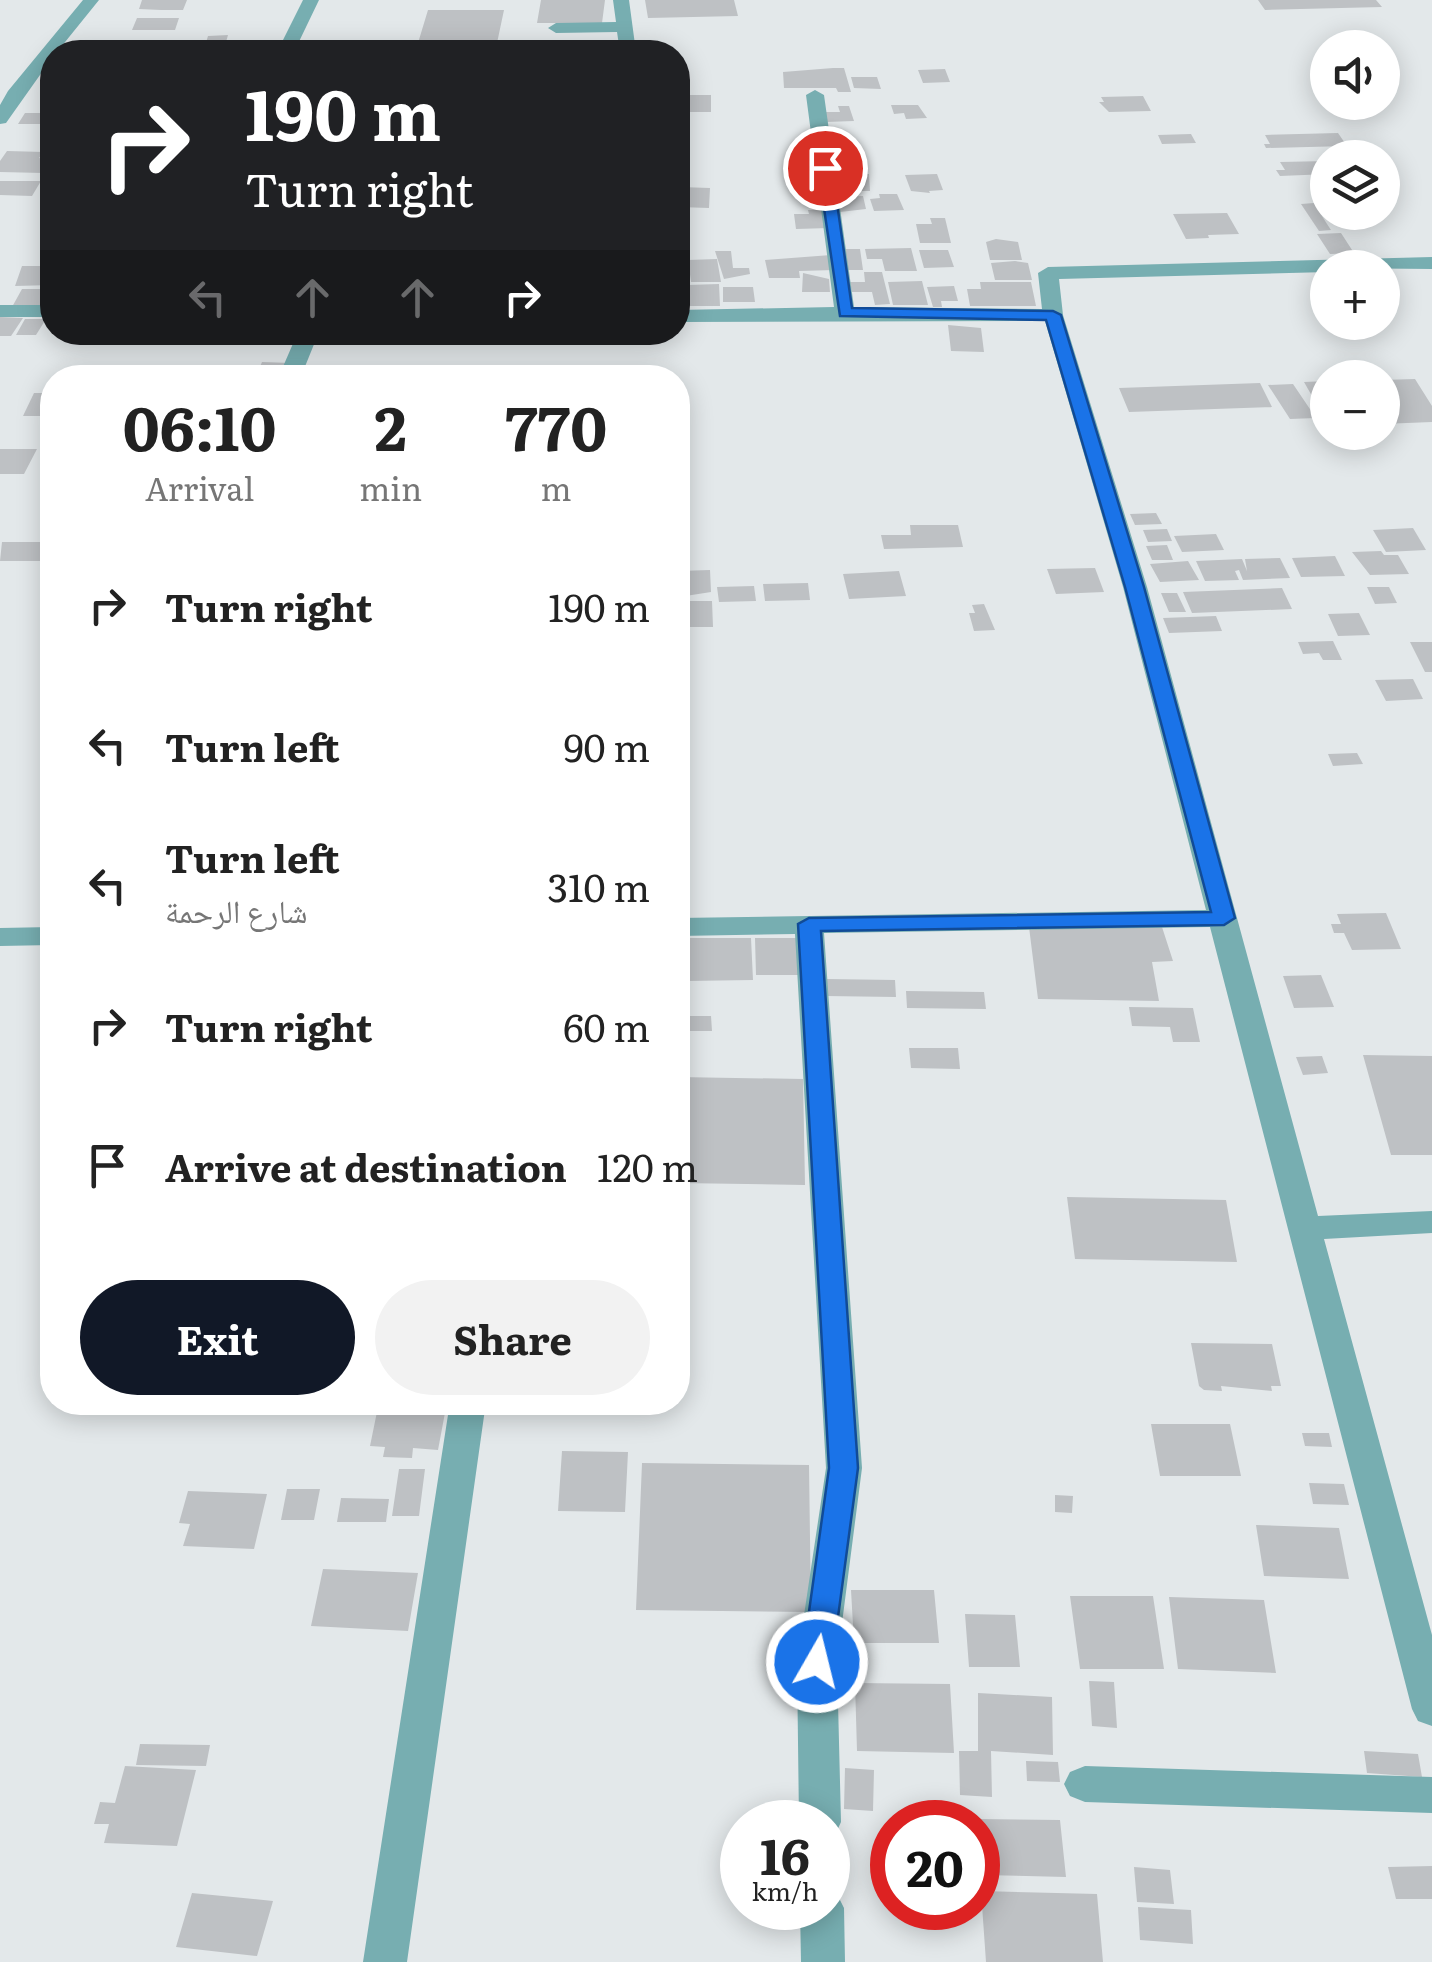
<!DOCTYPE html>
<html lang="en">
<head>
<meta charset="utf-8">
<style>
  :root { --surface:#fff; --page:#f2f2f2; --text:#222; --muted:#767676; --accent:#111827 }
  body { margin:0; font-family:Literata,"Noto Naskh Arabic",serif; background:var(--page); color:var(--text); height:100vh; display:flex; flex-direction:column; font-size:38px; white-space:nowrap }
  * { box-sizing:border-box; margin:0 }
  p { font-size:32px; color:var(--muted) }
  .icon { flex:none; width:55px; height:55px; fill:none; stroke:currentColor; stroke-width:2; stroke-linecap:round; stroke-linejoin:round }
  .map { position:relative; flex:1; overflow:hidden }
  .sheet { position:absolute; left:40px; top:365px; width:650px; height:1050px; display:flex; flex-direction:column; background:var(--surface); border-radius:40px; box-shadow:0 5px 25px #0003 }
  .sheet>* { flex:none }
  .top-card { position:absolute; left:40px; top:40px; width:650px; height:305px; border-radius:40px; box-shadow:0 5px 25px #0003; background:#202124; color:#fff; overflow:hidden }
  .tools { position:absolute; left:1310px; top:30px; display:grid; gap:20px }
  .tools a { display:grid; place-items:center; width:90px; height:90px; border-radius:50%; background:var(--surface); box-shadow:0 5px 25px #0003; font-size:50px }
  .speed { position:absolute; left:720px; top:1800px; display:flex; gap:20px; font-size:50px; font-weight:700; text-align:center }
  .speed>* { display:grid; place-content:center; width:130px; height:130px; border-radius:50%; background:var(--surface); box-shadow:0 5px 25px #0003; line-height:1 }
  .speed small { font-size:25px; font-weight:400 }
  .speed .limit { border:15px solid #d22; background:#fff; color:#111 }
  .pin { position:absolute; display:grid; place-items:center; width:85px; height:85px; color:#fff; margin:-42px; border:5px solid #fff; border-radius:50%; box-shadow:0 2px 10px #0007 }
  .me { position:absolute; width:110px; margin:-55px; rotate:8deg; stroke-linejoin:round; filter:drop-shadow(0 0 8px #0008) }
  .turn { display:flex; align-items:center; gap:35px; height:210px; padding:0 40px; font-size:45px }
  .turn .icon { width:130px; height:130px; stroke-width:2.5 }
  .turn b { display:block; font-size:70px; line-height:85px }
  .lanes { display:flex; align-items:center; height:95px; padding:0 40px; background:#0003; justify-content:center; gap:50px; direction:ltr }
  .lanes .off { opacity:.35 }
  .eta { display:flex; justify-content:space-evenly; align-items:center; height:170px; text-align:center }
  .eta b { font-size:60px; font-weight:700; line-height:70px }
  .cta { display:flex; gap:20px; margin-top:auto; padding:20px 40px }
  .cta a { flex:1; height:115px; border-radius:60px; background:var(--accent); color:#fff; font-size:40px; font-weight:700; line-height:115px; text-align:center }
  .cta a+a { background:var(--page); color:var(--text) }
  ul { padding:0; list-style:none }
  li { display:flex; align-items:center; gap:30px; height:140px; padding:0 40px }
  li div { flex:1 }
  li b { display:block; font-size:38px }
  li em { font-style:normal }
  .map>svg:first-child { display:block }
  .building { fill:#bec1c4 }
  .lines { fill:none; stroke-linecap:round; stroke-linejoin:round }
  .minor { fill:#77aeb1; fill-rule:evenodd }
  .route { fill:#1a73e8; stroke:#114b97; stroke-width:2.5 }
</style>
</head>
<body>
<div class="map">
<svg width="1432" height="1962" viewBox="0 0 1432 1962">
  <rect width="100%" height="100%" fill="#e3e8ea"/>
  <path class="building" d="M142,0H187L183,10H161L139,9Z
    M541,0H605L602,23H537Z
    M645,0H734L738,16L648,18Z
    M1258,0H1376L1382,7L1265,10Z
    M428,10H504L497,43H418Z
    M137,18H179L175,30H132Z
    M228,35L224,49H204L208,36Z
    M833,68H844L851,92H838L836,88H784L783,72Z
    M945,69L950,82L923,83L918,70Z
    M851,77H877L881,89L854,88Z
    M685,95H711V112H685Z
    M1143,96L1151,111L1109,112L1099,102H1104L1101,97Z
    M891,105H918L927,118L906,119L904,113L894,114Z
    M838,106H849L854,121L826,122L823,112H840Z
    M25,113H49L42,124H18Z
    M1338,133L1347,146L1266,148L1264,144H1270L1265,135Z
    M1191,134L1196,143L1162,144L1158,135Z
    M7,151L44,152L39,158L52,160L43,173L0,172V161Z
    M789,151L814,152L815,167H790Z
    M1328,161V174L1280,176L1276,170H1285L1280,162Z
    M838,174H869L870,191H840Z
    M937,174L943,190L929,191L930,193L911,191L905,175Z
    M0,181H41L32,196L0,195Z
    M680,187L710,188L709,208L679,207Z
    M879,194H897L904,210L874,211L870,199L880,198Z
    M863,196L866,209L840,212L837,197Z
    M1314,203L1327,224L1331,230L1319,231L1301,204Z
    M808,210H826L829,228L796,229L794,214H809Z
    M1227,213L1239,234L1208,235L1209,238L1186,239L1173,214Z
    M930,218H945L951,243H920L916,224H932Z
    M1341,233L1354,253L1330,254L1317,234Z
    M996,239L1018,242L1022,260H990L986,242Z
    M911,248L917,271H885L882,259H867L865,249Z
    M842,249H860L863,270H844Z
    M919,250H948L954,267L924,268Z
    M715,251H731L733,268H749L750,274L724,279Z
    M831,255L834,270L799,271L800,278H769L765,260Z
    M717,259L721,282H691L688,260Z
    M1015,261L1028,263L1032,280H995L991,263Z
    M22,266H52V285L15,286Z
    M864,272H882L890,304L875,305L872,292H852L850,282H865Z
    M803,273L829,279L830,292H802Z
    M922,281L928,305H893L888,282Z
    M980,282H1031L1036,306H970L967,289H981Z
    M719,284L720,306H687V285Z
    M954,286L958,301H941L942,307H933L927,287Z
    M723,287H753L755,302H723Z
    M22,289H49L39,307H12Z
    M0,317L23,318L11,336H0Z
    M25,319H46L36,335H16Z
    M948,325L981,328L984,352L951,351Z
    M180,332H223L219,340L176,338Z
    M262,362L292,363L286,378H255Z
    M231,365L255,366L250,378H226Z
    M1415,379L1432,406V422L1382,424V380Z
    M1328,381V424L1304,382Z
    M1260,383L1272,407L1129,412L1119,388Z
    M1293,384L1316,418L1290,419L1268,385Z
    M34,393H52V416H23Z
    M0,449H37L24,474H0Z
    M1156,513L1162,524L1135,525L1130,514Z
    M910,525H958L963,547L884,549L881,535H911Z
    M1413,528L1426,550L1386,552L1373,530Z
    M1167,529L1172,541L1148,542L1143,530Z
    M1216,534L1224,550L1182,552L1174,536Z
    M2,542H52V544L46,561H0Z
    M1167,545L1173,560H1152L1146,546Z
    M1381,551L1384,555H1398L1409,574L1370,575L1352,552Z
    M1335,556L1345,576L1301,577L1292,558Z
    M1280,558L1290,578L1243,580L1239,570L1235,571L1239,580L1205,581L1196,561L1242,559L1247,571L1245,559Z
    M1188,561L1199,580L1160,582L1150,564Z
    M1095,568L1104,592L1056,594L1047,569Z
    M710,570L711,592L679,597L678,571Z
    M899,571L906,596L849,599L843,574Z
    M808,583L810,600L765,601L763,584Z
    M754,586L756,601L719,602L717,587Z
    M1367,587H1389L1397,603L1375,604Z
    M1282,588L1292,609L1192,613L1183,592Z
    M1161,593H1177L1186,612H1169Z
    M678,601H712L713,627H678Z
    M984,604L995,630L974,631L969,613H975L972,605Z
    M1359,613L1370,635L1338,636L1328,614Z
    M1216,616L1222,631L1169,633L1163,618Z
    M1333,641L1342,660H1323L1319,653L1303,654L1298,642Z
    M1410,642H1432V672H1425Z
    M1413,679L1423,699L1386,701L1375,680Z
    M1357,753L1363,764L1333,766L1328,754Z
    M1386,913L1401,949L1352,950L1344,933H1334L1331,924H1341L1337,914Z
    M1029,927H1162L1173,961L1152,962L1159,1001L1038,999Z
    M687,938H751L753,980L687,981Z
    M755,938H805L807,975H756Z
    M1321,975L1334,1007L1294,1008L1283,976Z
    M826,979L895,980L896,997L826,996Z
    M906,991L984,992L986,1009L907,1008Z
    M1129,1007L1193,1008L1200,1042H1173L1170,1027L1132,1026Z
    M679,1016H711L712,1031H679Z
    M909,1048H958L960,1069L911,1068Z
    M1363,1055L1432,1056V1155H1391Z
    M1322,1056L1328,1073L1303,1075L1296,1057Z
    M678,1077L803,1079L805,1185L678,1183Z
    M1067,1197L1226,1200L1237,1262L1075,1259Z
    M1191,1343L1272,1344L1281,1386H1271L1272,1391L1221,1386L1222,1391L1204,1390L1199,1386Z
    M379,1402H447L438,1450L413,1448L412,1458L383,1457L385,1447L370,1446Z
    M1151,1424H1230L1241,1476H1160Z
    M1302,1433H1329L1332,1447L1305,1446Z
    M562,1451L628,1452L625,1512L558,1511Z
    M642,1463L809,1465L811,1612L636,1610Z
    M399,1469H425L419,1516H392Z
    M1309,1483L1344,1484L1349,1505L1313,1504Z
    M287,1489H320L314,1520H281Z
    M188,1491L267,1494L254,1549L183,1546L190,1524L179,1523Z
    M1055,1495L1073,1496L1072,1513L1055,1512Z
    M341,1498L389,1499L386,1522H337Z
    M1256,1525L1339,1528L1349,1579L1264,1576Z
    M323,1569L418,1573L408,1631L311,1626Z
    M851,1590H934L939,1643H854Z
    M1070,1596H1153L1164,1669H1080Z
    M1169,1597L1264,1600L1276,1673L1178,1669Z
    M965,1614L1015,1615L1020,1667H969Z
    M1089,1681L1114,1682L1117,1728L1092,1726Z
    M855,1683L950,1684L954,1753L857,1751Z
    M978,1693L1052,1697L1053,1755L991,1751L992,1797L960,1795L959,1751H978Z
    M140,1744L210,1745L206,1766L136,1765Z
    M1364,1751L1418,1754L1422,1777L1367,1773Z
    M1026,1761L1058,1762L1060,1782L1027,1781Z
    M125,1766L196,1770L177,1846L104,1843L109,1824H94L100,1802L115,1803Z
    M845,1768L874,1770L873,1811L844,1809Z
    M978,1819L1060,1820L1066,1877L982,1875Z
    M1432,1866V1899H1396L1388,1867Z
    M1134,1867L1170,1870L1174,1904L1137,1902Z
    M981,1891L1097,1894L1103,1962H986Z
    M192,1893L273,1901L257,1956L176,1947Z
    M1138,1907L1191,1910L1193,1944L1140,1940Z"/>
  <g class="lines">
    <path class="minor" d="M83,0H99L57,52H52V58L6,123L0,124V105L8,91Z
      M303,0H319L294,52H277Z
      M613,0H629L636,52H620L617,32L556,33L548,28L556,23L616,22Z
      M815,90L824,95L854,307L1042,309L1038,273L1048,267L1432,257V269L1328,268V272L1059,279L1063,315L1147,587L1318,1216L1432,1211V1233L1324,1239L1432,1635V1726L1418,1721L1412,1709L1210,927L824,933L862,1468L837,1662L841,1822L835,1835L828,1837V1822H799L797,1662L826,1468L795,934L678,936V918L1206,910L1123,587L1045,321L678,322V310L834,307L806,95Z
      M0,305H52V317H0Z
      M298,332H319L304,369L293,375L282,369Z
      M52,927V945L0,946V928Z
      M450,1402H486L407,1962H363Z
      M1085,1766L1432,1777V1813L1085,1802L1070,1796L1064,1784L1070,1772Z
      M828,1891L837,1894L844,1908L845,1962H801L800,1908H828Z"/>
  </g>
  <path class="route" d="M825,163L832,168L852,308L1053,311L1061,315L1144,587L1235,918L1224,925L821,931L858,1468L832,1662L828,1671L817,1674L807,1671L802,1662L829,1468L798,924L809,918L1211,912L1125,587L1046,320L840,316L818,168Z"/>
</svg>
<div class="tools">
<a><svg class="icon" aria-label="sound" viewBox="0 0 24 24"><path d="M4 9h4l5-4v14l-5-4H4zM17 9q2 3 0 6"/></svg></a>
<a><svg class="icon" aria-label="layers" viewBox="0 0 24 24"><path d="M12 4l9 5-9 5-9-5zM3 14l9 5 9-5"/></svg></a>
<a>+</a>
<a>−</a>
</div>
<div class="speed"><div>16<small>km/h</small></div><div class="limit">20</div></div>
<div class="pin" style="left:825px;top:168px;background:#d93025"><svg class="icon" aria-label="arrive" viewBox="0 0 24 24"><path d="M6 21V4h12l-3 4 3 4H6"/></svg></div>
<svg class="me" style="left:817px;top:1662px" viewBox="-20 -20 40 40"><circle r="17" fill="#1a73e8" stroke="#fff" stroke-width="3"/><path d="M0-11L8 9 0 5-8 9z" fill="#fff"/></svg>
<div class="top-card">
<div class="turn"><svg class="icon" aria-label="right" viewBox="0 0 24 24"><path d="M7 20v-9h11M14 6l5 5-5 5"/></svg><div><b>190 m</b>Turn right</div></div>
<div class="lanes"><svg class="icon off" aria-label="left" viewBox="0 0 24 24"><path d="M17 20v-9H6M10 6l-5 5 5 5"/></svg><svg class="icon off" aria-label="ahead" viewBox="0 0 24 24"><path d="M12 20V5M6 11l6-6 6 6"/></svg><svg class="icon off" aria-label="ahead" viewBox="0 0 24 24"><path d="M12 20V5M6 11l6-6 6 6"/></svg><svg class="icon" aria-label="right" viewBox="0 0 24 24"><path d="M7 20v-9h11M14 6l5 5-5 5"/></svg></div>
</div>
<section class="sheet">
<div class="eta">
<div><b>06:10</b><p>Arrival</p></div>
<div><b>2</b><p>min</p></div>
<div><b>770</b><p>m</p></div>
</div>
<ul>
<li><svg class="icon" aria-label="right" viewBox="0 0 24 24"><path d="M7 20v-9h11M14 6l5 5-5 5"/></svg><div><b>Turn right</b></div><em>190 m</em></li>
<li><svg class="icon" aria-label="left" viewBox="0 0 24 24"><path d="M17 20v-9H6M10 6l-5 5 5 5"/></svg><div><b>Turn left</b></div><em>90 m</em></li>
<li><svg class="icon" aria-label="left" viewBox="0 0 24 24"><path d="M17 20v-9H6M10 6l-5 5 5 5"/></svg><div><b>Turn left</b><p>شارع الرحمة</p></div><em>310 m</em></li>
<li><svg class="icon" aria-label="right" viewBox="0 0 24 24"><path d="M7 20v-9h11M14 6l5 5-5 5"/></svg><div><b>Turn right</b></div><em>60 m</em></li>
<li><svg class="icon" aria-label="arrive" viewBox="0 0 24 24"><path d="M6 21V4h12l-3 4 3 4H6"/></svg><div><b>Arrive at destination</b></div><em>120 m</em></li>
</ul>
<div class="cta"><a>Exit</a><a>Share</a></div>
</section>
</div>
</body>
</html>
